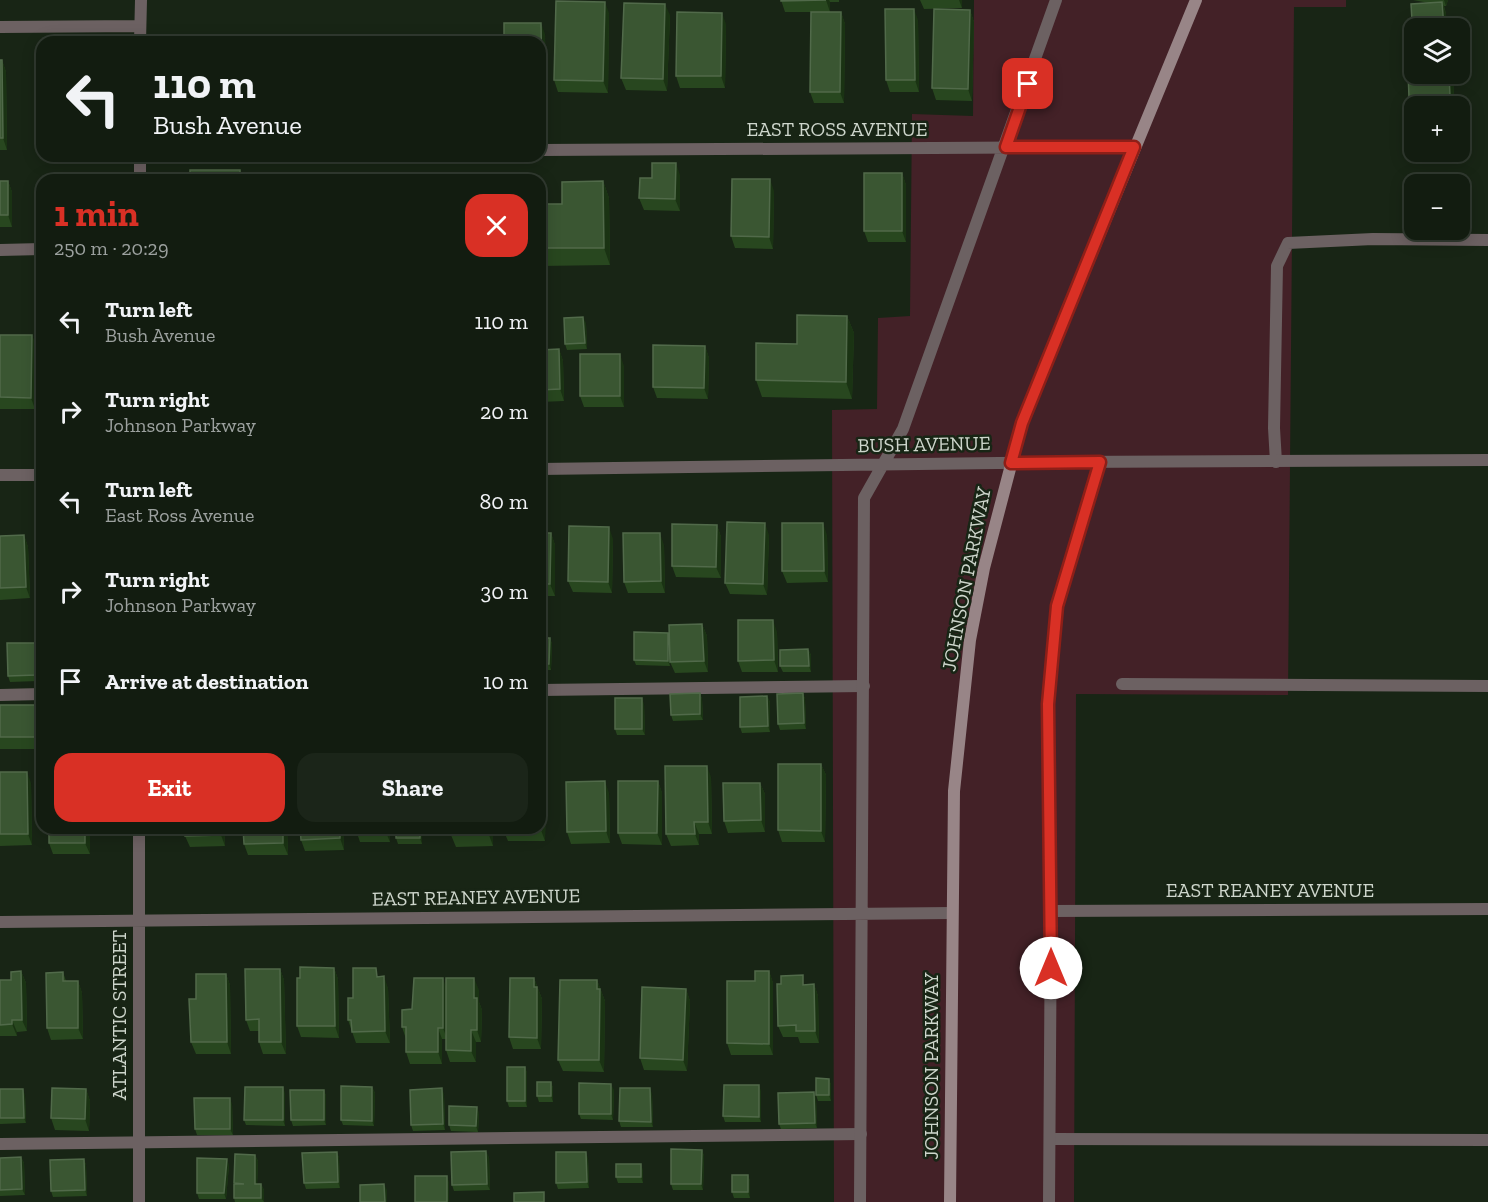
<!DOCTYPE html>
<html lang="en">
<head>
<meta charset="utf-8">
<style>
  :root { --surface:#121c10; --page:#1b2519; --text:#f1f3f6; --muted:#9ca19f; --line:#313a30; --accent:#d93025 }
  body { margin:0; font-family:"Zilla Slab",serif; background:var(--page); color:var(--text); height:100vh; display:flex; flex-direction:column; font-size:22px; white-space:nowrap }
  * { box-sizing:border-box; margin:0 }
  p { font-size:20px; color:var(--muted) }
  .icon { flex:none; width:33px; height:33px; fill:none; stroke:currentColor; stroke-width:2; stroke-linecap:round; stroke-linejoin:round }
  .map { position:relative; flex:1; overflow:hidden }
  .sheet { position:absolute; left:36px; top:174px; width:510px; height:660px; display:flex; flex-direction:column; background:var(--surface); border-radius:18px; box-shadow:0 3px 15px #0003,0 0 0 2px var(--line) }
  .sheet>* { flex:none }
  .top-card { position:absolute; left:36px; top:36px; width:510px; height:126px; border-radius:18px; box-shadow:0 3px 15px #0003,0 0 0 2px var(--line); background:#121c10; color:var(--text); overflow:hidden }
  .tools { position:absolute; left:1404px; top:18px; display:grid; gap:12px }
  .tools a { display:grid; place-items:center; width:66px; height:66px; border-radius:12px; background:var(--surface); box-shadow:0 3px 15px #0003,0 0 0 2px var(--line); font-size:30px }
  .pin { position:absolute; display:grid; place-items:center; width:51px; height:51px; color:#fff; margin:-26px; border-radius:12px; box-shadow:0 3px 9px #0006 }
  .me { position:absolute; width:66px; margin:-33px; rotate:0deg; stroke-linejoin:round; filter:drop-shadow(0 0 4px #0008) }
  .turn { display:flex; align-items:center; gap:21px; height:126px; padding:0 18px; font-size:27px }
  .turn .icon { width:78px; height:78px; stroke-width:2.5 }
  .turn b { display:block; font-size:42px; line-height:51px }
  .round { display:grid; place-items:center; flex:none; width:63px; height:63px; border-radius:18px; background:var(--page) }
  .overview { display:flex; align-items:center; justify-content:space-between; height:102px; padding:0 18px }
  h1 { font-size:36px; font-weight:700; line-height:45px; color:var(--accent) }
  .cta { display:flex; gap:12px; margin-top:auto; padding:12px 18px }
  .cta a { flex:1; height:69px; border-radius:18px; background:var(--accent); color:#fff; font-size:24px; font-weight:700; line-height:69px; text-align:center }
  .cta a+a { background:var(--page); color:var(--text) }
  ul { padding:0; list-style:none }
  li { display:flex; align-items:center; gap:18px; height:90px; padding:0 18px }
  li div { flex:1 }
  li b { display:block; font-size:22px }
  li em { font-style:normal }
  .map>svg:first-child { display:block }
  .green { fill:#432127 }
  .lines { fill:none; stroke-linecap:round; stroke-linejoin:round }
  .lane { stroke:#6c6162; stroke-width:12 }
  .street { stroke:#6c6162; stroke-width:12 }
  .secondary { stroke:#988587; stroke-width:12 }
  .wall { fill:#28471f }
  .shaded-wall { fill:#1a3313 }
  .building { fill:#3a5632; stroke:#516a4a; stroke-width:1.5 }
  .route-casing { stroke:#8d1f18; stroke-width:15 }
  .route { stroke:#d93025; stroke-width:10 }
  .labels { text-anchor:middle; stroke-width:5; stroke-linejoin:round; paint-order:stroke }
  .street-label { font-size:20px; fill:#ced6cc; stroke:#182515 }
</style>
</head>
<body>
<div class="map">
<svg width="1488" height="1202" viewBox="0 0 1488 1202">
  <rect width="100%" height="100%" fill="#182515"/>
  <path class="green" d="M974,0H1346V7H1294L1288,695L1076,694L1074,1202H834L832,410L877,409L878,318L910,316L912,114L973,116Z"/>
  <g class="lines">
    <path class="lane" d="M0,250L42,249
      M1276,462L1274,428L1277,266L1288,243L1373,239L1488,240
      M1122,684L1488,686
      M540,690L864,686
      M0,695L42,694
      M1050,1139L1488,1140
      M0,1144L861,1134"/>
    <path class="street" d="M0,27L140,26
      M140,42L141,0
      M540,150L1134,147
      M140,180V156
      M540,469L1065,462L1488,460
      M0,475H42
      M1051,911L1488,909
      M0,922L952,913
      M139,1202V828
      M860,1202L864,498L903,429L1056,0
      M1049,1202L1051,911L1048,704L1057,606L1100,462"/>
    <path class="secondary" d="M950,1202L954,791L970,640L984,568L1022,423L1196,0"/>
  </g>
  <path class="wall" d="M781,0H839V2H830V12H841L845,24L844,103H814L810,92L811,12H785Z
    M920,0H962V8L924,9Z
    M1413,0H1448L1446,6H1444L1446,14L1447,28H1414V41L1413,37L1411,4L1429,3Z
    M970,10L974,22L972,101L936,100L932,88Z
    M609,13L608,93L558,92L554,80Z
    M670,15L667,91L626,90L621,78Z
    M918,20L919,92H890L886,80Z
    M726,24L725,88H680L676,76Z
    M545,34L546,93H540V42Z
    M0,60H2L6,72L7,150H0Z
    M1414,74H1453L1454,106H1414V109L1409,98Z
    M902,173L906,185V242H868L864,231Z
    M680,175V211L644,210L639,198L652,178Z
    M0,181H8L12,192V227H0Z
    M603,181L609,198L610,265L540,266V204H562Z
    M774,191L773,249L735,248L731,236Z
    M847,316L854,333L852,399L762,397L756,380L797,344Z
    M586,323L587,349L567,350L565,344Z
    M0,335L37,347L35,409H0Z
    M705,346L709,358L708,399L657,398L653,387Z
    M559,349L563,361L564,401L540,402V350Z
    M624,366V407H584L580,396Z
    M717,525L721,537V578L676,577L672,566Z
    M540,530L541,533H551L555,545V596H540Z
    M24,535L28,547L30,598L0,600V536Z
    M769,535L767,595L730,594L725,583Z
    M827,535L828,582L787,583L782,571Z
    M613,539L612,593L573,592L568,581Z
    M664,545L665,593H628L624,582Z
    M702,624L707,636L708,672L675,673L670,662V651V666L636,665L634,660L668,633L670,637Z
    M777,632L778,672H742L738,661Z
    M540,638H550L552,644L551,670H540Z
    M35,643L37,649L38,681L10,682L8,676Z
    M808,649L811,655V672H783L780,666Z
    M700,693L702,699L703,720L673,721L671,715Z
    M803,693L805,699L806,729L780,730L778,724Z
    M767,696L770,702V732L742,733L740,727Z
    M644,704L645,735H617L615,729Z
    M0,705H36L40,717V749H0Z
    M821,764L826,775L825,842H782L778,830Z
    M0,772L31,783L32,845L0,846Z
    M542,772L546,783L545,841H508L503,829Z
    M711,777L712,834H699V845L671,846L666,834Z
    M658,781L662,793V845L622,844L618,833Z
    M760,783L765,794V832L728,833L724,821Z
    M609,793L610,843L571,844L567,832Z
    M90,828V854H53L49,843Z
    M224,828L225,846L190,847L185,836Z
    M287,828L288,855H248L244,844Z
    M300,828H343L344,850L305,851L301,840Z
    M390,828V842H360L356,830Z
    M422,828V844H398L396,838Z
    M451,828H493V846L456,847L451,835Z
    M334,968L338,979L339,1038L301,1037L297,1026Z
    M280,969L284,980L286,1054H263L259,1042V1031H250L246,1020Z
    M21,971L26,983L27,1031L17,1032V1036H0V980H11Z
    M769,971L773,983V1055H731L727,1043L755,981Z
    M63,972L66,981H78L82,993L83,1039L51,1040L47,1028Z
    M226,974L230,985L231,1054H196L191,1042L196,999Z
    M379,976L388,988L390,1043H356L348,1020L353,998Z
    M534,978L542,999L541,1049H513L509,1037Z
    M597,980L605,1001L604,1072L563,1071L558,1060Z
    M814,984L818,996L819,1043H800L798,1037H783L778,1026L807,985Z
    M446,988L479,990V1002L482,1010L481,1042H476V1062H450L446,1050V1039H442V1064H410L406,1052V1039L402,1027L412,1009Z
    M686,989L690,1001L687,1071L644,1070L640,1058Z
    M525,1067L527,1073V1107H509L507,1101Z
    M829,1079L831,1085V1101H818L816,1095Z
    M551,1082L553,1088V1102H539L537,1096Z
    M372,1087L375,1093L374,1126L343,1125L341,1120Z
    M0,1089L25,1095L26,1123L0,1124Z
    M86,1089L90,1101L89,1131L55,1130L51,1118Z
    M324,1090L326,1096V1125L293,1126L291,1120Z
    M614,1090L613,1120L581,1119L579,1114Z
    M761,1091V1122H725L723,1116Z
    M285,1093V1126L246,1125L244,1120Z
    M444,1094L445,1130L413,1131L411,1125Z
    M652,1094L653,1127H621L619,1121Z
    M816,1098L817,1128L781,1129L779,1124Z
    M232,1104L233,1135H197L195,1129Z
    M479,1113L478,1132L451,1131L449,1125Z
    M702,1150L704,1156L703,1190H673L671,1184Z
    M337,1152L339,1158L340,1188L306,1189L304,1183Z
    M255,1155L258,1161L257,1184H261L264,1190V1202H235L234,1198V1183Z
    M21,1157L24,1163L25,1195L0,1196V1158Z
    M489,1157L490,1190L454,1191L452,1185Z
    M588,1158L589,1188L558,1189L556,1183Z
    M84,1159L86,1165L87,1196L53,1197L51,1191Z
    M229,1165L226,1199H199L197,1193Z
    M643,1170V1183H618L616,1177Z
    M748,1175L750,1181V1198H734L732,1192Z"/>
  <path class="shaded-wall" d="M826,0H829L830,2V12Z
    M959,0H962V8Z
    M1444,0H1448L1446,6Z
    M605,2L609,13L608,93L603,81Z
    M1442,2L1446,14L1447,28H1444Z
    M665,4L670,15L667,91L663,79Z
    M914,9L918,20L919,92L915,80Z
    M970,10L974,22L972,101L968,89Z
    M841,12L845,24L844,103L840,92Z
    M722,13L726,24L725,88L721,76Z
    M541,23L545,34L546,93L542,81Z
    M2,60L6,72L7,150L3,138Z
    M1449,74H1453L1454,106L1450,96Z
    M676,163L680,175V211L675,199Z
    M240,170L244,180H240Z
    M902,173L906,185V242L902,231Z
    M770,179L774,191L773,249L769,237Z
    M8,181L12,192V227L8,215Z
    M603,181L609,198L610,265L604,248Z
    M847,316L854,333L852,399L846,382Z
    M583,317L586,323L587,349L585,343Z
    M32,335L37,347L35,409L31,398Z
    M705,346L709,358L708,399L704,388Z
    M559,349L563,361L564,401L560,389Z
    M620,354L624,366V407L620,396Z
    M765,523L769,535L767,595L763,584Z
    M823,523L827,535L828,582L824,571Z
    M717,525L721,537V578L716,567Z
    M609,527L613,539L612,593L608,582Z
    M551,533L555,545V596L550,584Z
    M660,533L664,545L665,593L661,581Z
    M24,535L28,547L30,598L26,587Z
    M773,620L777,632L778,672L774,660Z
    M702,624L707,636L708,672L704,661Z
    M668,633L670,639V666L668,661Z
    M550,638L552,644L551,670L549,664Z
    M35,643L37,649L38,681L36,675Z
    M808,649L811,655V672L809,666Z
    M700,693L702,699L703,720L700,714Z
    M803,693L805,699L806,729L804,723Z
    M767,696L770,702V732L768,726Z
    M642,698L644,704L645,735L642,729Z
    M36,705L40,717V749L36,737Z
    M821,764L826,775L825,842L821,831Z
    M707,766L711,777L712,834L708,822Z
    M27,772L31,783L32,845L28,834Z
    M542,772L546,783L545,841L541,830Z
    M605,781L609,793L610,843L606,831Z
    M658,781L662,793V845L657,833Z
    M760,783L765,794V832L761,820Z
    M694,822L699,834V845L695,834Z
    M85,828H90V854L85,843Z
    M220,828H224L225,846L221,835Z
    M283,828H287L288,855L283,843Z
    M340,828H343L344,850L340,838Z
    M385,828H390V842L385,830Z
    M420,828H422V844L420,838Z
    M488,828H493V846L489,835Z
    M334,968L338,979L339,1038L335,1026Z
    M280,969L284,980L286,1054L281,1042Z
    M21,971L26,983L27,1031L22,1020Z
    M769,971L773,983V1055L769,1044Z
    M226,974L230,985L231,1054L227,1042Z
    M384,976L388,988L390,1043L385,1031Z
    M443,978L447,990V1039L443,1028Z
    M474,978L479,990V1002L482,1010L481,1042L477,1030L474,998Z
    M534,978L542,999L541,1049L537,1038Z
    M597,980L605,1001L604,1072L599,1060Z
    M78,981L82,993L83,1039L78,1028Z
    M814,984L818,996L819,1043L815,1031Z
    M686,989L690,1001L687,1071L683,1060Z
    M12,1020L17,1032V1036L12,1024Z
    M438,1028L442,1039V1064L438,1052Z
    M471,1030L476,1042V1062L471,1051Z
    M525,1067L527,1073V1107L525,1101Z
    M829,1079L831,1085V1101L829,1095Z
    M551,1082L553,1088V1102L551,1096Z
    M611,1084L614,1090L613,1120L611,1114Z
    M759,1085L761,1091V1122L759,1117Z
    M283,1087L285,1093V1126L283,1120Z
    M372,1087L375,1093L374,1126L372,1121Z
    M442,1088L444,1094L445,1130L443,1124Z
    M650,1088L652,1094L653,1127L651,1122Z
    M23,1089L25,1095L26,1123L24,1118Z
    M86,1089L90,1101L89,1131L85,1119Z
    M324,1090L326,1096V1125L324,1120Z
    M814,1092L816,1098L817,1128L815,1123Z
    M230,1098L232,1104L233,1135L230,1129Z
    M477,1107L479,1113L478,1132L476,1126Z
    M702,1150L704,1156L703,1190L701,1184Z
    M486,1151L489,1157L490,1190L487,1184Z
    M337,1152L339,1158L340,1188L338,1182Z
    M586,1152L588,1158L589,1188L587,1182Z
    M255,1155L258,1161L257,1190L255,1184Z
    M21,1157L24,1163L25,1195L22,1189Z
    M84,1159L86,1165L87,1196L85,1190Z
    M227,1159L229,1165L226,1199L224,1193Z
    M641,1164L643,1170V1183L641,1177Z
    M748,1175L750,1181V1198L748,1192Z
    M447,1176L449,1182V1202H447Z
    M261,1184L264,1190V1202L261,1198Z
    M384,1184L387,1190V1202H385Z"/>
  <path class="building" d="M781,0H826L781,1Z
    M556,1L605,2L603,81L554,80Z
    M1442,2L1444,28H1414V36L1413,37L1411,4Z
    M624,3L665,4L663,79L621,78Z
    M885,9H914L915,80H886Z
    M934,9L970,10L968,89L932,88Z
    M677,12L722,13L721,76H676Z
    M811,12H841L840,92H810Z
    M504,23H541L542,81H540V42H504Z
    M367,40L416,42H367Z
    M435,40L484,41V42H435Z
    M1414,41V74H1449L1450,96L1409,98L1407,42Z
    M0,60H2L3,138H0Z
    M39,72H42V141Z
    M652,163H676L675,199L639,198L640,178H652Z
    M190,170H240V180H190Z
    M864,173H902V231H864Z
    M732,179H770L769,237L731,236Z
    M0,181H8V215H0Z
    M603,181L604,248H540V204H562V182Z
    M797,315L847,316L846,382L756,380V343L797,344Z
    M583,317L585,343L565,344L564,318Z
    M0,335H32L31,398L0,397Z
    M653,345L705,346L704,388L653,387Z
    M559,349L560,389L540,390V350Z
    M580,354H620V396H580Z
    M727,522L765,523L763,584L725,583Z
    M782,523H823L824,571H782Z
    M672,524L717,525L716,567L672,566Z
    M569,526L609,527L608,582L568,581Z
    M41,527H42V577H40Z
    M540,533H551L550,584H540Z
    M623,533H660L661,581L624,582Z
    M24,535L26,587L0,588V536Z
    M738,620H773L774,660L738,661Z
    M702,624L704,661L670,662L669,625Z
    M634,632L668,633V661L634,660Z
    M540,638H550L549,664H540Z
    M7,643H35L36,675L8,676Z
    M808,649L809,666H780V650Z
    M700,693V714L671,715L670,694Z
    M803,693L804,723L778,724L777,694Z
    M767,696L768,726L740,727V697Z
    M615,698H642V729H615Z
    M0,705H36V737H0Z
    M778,764H821V831L778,830Z
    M665,766H707L708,822H694L695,834H666Z
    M0,772H27L28,834H0Z
    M540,772H542L541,830L503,829V828H540Z
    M605,781L606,831L567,832L566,782Z
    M618,781H658L657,833H618Z
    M723,783H760L761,820L724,821Z
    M49,828H85V843H49Z
    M185,828H220L221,835L185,836Z
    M243,828H283V843L244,844Z
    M300,828H340V838L301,840Z
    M356,828H385V830H356Z
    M396,828H420V838H396Z
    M451,828H488L489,835H451Z
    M300,967L334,968L335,1026H297V978H300Z
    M353,968H376L377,977L384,976L385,1031L352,1032L351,1020H348V998H353Z
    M245,969H280L281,1042H259V1019L246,1020Z
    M21,971L22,1020H12V1024L0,1025V980H11V972Z
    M755,971H769V1044L727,1043V981H755Z
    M63,972V981H78V1028H47L46,973Z
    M196,974H226L227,1042H191L189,999H196Z
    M803,975V985L814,984L815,1031H796V1025L778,1026L777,984H781V976Z
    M414,978H443V1028H438V1052H406V1027H402V1010L412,1009Z
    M446,978H474V998H477V1030H471V1051L446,1050Z
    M510,978H534V987H537V1038L509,1037Z
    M560,980H597V989H600L599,1060H558Z
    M642,987L686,989L683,1060L640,1058Z
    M507,1067H525V1101H507Z
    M816,1078L829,1079V1095H816Z
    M537,1082H551V1096H537Z
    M579,1083L611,1084V1114H579Z
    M724,1085H759V1117L723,1116Z
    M341,1086L372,1087V1121L341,1120Z
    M245,1087H283V1120H244Z
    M52,1088L86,1089L85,1119L51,1118Z
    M442,1088L443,1124L411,1125L410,1090Z
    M620,1088H650L651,1122L619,1121Z
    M0,1089H23L24,1118H0Z
    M290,1090H324V1120H291Z
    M814,1092L815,1123L779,1124L778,1093Z
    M194,1098H230V1129H195Z
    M449,1106L477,1107L476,1126L449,1125Z
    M671,1149L702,1150L701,1184H671Z
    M486,1151L487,1184L452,1185L451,1152Z
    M337,1152L338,1182L304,1183L302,1153Z
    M556,1152H586L587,1182L556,1183Z
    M235,1154L255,1155V1184H261V1198H234V1184H244L234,1183Z
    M21,1157L22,1189L0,1190V1158Z
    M197,1158L227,1159L224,1193H197Z
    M84,1159L85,1190L51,1191L50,1160Z
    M616,1164H641V1177H616Z
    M732,1175H748V1192H732Z
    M415,1176H447V1202H415Z
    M384,1184L385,1202H360V1185Z
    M544,1192V1202H514V1193Z"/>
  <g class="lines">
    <defs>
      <path id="route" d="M1028,84L1006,147H1134L1022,423L1011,463L1100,462L1057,606L1048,704L1051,968"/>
    </defs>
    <use href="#route" class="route-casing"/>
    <use href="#route" class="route"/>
  </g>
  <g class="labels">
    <g class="street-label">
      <text x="837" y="136">EAST ROSS AVENUE</text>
      <text transform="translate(924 444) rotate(-1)" y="7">BUSH AVENUE</text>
      <text transform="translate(966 579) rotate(-79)" y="7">JOHNSON PARKWAY</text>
      <text x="1270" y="897">EAST REANEY AVENUE</text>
      <text transform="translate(476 897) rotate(-1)" y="7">EAST REANEY AVENUE</text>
      <text transform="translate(119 1015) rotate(-90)" y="7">ATLANTIC STREET</text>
      <text transform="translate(931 1066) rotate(-90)" y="7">JOHNSON PARKWAY</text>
    </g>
  </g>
</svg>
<div class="tools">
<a><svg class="icon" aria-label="layers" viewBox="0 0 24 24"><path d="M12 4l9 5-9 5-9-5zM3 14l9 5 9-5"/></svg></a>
<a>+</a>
<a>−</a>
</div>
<div class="pin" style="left:1028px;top:84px;background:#d93025"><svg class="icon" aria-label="arrive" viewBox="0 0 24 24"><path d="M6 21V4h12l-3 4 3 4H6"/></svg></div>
<svg class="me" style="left:1051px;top:968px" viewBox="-20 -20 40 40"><circle r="19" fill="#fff"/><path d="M0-13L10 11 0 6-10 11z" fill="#d93025"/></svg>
<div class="top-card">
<div class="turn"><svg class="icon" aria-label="left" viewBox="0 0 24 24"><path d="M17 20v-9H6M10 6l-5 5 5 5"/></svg><div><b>110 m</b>Bush Avenue</div></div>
</div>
<section class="sheet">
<div class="overview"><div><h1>1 min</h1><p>250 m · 20:29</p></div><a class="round" style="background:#d93025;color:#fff"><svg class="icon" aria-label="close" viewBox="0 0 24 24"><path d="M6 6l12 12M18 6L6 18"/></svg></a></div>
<ul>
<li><svg class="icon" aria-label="left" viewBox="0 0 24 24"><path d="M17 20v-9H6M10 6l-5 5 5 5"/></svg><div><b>Turn left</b><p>Bush Avenue</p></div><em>110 m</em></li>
<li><svg class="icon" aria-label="right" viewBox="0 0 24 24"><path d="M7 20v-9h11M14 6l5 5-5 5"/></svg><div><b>Turn right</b><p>Johnson Parkway</p></div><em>20 m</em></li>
<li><svg class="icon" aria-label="left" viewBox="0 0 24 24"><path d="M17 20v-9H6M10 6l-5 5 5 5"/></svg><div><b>Turn left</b><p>East Ross Avenue</p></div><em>80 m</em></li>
<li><svg class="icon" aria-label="right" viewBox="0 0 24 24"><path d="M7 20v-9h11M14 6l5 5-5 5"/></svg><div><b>Turn right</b><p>Johnson Parkway</p></div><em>30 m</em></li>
<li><svg class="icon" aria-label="arrive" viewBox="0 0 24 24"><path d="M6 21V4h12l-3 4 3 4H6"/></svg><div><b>Arrive at destination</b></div><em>10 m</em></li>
</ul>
<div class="cta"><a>Exit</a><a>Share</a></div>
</section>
</div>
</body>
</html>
